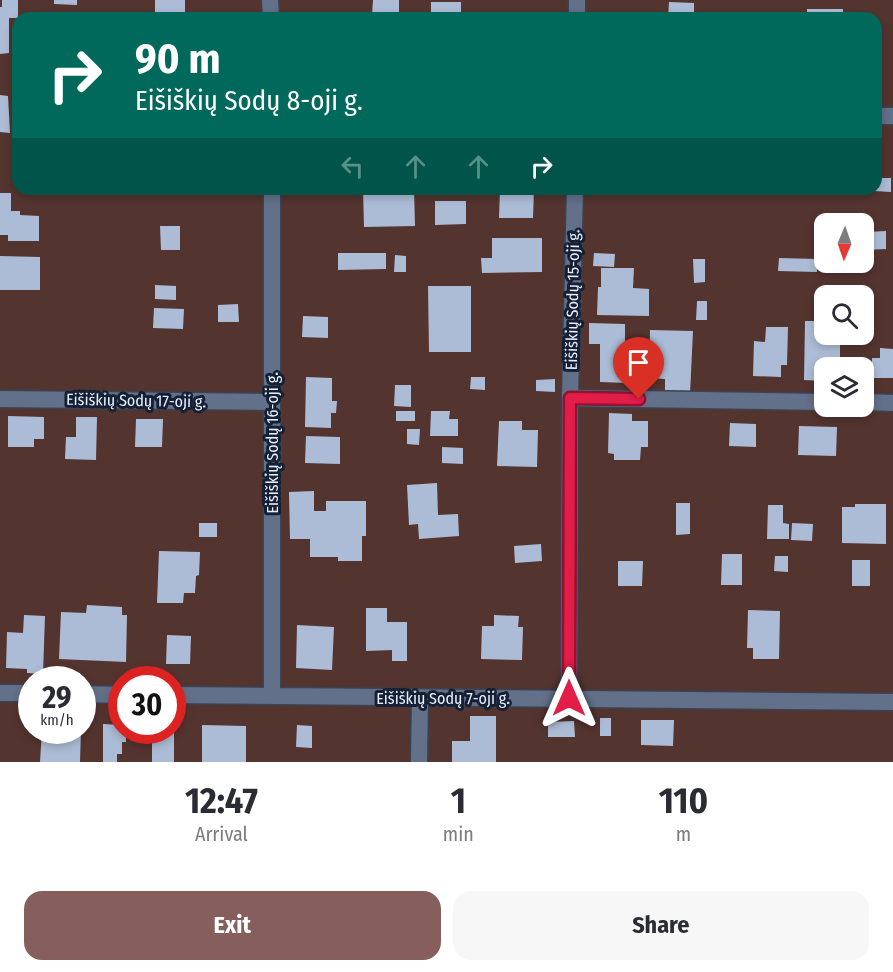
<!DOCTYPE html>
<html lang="en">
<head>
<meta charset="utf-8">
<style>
  :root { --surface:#fff; --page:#f7f7f7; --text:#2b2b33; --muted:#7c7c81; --accent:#865e5c }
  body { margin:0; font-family:"Fira Sans Condensed",sans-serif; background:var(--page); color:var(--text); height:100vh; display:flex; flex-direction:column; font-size:22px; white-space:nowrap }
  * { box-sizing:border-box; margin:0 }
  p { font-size:20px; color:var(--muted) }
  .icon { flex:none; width:33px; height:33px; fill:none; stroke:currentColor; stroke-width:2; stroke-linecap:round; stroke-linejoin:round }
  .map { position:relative; height:762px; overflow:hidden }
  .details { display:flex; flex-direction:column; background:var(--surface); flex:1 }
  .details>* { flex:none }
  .hud { position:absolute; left:12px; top:12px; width:870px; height:183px; border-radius:18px; box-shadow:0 3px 9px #0003; background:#00695c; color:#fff; overflow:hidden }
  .needle { width:39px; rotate:182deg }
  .fabs { position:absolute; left:814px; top:213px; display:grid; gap:12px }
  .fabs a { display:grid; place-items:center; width:60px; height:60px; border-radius:12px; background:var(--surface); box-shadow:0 3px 9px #0003; font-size:30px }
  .speed { position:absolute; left:18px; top:666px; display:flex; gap:12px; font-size:30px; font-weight:700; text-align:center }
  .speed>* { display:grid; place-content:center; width:78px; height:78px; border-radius:50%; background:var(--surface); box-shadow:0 3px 9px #0003; line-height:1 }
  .speed small { font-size:15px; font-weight:400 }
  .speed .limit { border:9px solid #d22; background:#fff; color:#111 }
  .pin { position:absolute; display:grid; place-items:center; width:51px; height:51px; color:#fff; margin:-62px -26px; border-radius:50% 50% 50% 0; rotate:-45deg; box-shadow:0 0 6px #0007 }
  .pin .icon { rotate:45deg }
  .me { position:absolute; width:66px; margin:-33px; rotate:0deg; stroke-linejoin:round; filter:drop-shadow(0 0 4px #0008) }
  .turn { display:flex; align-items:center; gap:21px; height:126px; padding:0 24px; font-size:27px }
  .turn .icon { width:78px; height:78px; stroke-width:2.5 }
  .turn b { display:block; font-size:42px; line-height:51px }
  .lanes { display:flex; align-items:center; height:57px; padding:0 24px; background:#0003; justify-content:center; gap:30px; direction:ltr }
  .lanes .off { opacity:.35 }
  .eta { display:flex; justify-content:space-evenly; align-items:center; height:102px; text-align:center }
  .eta b { font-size:36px; font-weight:700; line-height:42px }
  .primary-button { display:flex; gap:12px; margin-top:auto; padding:12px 24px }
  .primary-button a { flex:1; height:69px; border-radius:18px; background:var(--accent); color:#fff; font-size:24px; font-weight:700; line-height:69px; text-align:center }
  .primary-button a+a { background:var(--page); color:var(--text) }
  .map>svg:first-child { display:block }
  .green { fill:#54342f; fill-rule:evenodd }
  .building { fill:#adbcd6 }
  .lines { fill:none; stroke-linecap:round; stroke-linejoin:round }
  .minor-casing { stroke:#394354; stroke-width:19 }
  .minor { stroke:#637089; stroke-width:16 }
  .route-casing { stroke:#92132f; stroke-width:15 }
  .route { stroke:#e11d48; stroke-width:10 }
  .labels { text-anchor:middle; stroke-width:6; stroke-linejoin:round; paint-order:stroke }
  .street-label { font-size:16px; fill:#e8f0fe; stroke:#152034 }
</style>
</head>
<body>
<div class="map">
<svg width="893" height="762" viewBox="0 0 893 762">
  <rect width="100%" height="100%" fill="#1e293e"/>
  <path class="green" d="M0,0H893V762H0ZM18,18H876V189H18ZM825,224H864V262H825ZM825,296H864V334H825ZM825,368H864V406H825ZM32,680H82V730H32ZM122,680H172V730H122Z"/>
  <path class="building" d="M2,0H18V18H9V53L0,54V7H2Z
    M54,0H77V5L54,4Z
    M155,0H185V18L155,17Z
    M373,0H399V17L372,16Z
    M431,2H461V18H431Z
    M669,2L694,3V18H668Z
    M807,9H843V18H807Z
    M876,81H880L882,103H876Z
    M0,95L8,96L10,133L0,132Z
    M876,178H891V192L874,191L876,189Z
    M363,189H414L415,226L364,227Z
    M500,189H534L533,218H499Z
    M0,193H11V211H20V215L39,216V241H8V235H0Z
    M435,201H466V224L435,225Z
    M864,224H866V232L886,231V249L864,250Z
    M160,226H180V250H161Z
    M492,238H542V272L482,273L481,258H492Z
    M338,253H386V269L338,270Z
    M594,253L615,254L614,267L593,266Z
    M395,255L406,256V272H394Z
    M0,256L40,257V290H0Z
    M779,258L817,259V272L778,271Z
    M693,259H705V282L694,283Z
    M601,268H634L633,288L649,289V316L597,315L598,287H601Z
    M155,285L176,286V300L155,299Z
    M428,286H471V352H429Z
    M697,301H707V320H696Z
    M238,304L239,322H218V305Z
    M154,308L184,309L183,329L153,328Z
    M817,311H825V334H840V368H825V381L804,380L805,321H817Z
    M303,316L328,317V338L302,337Z
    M589,323L625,324V352L629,353V383L600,382V344H589Z
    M766,327H788L787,365H781V377L753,376L754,341L765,342Z
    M650,330L693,331L690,394L665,393V379L649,378Z
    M880,348L893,349V378H871L872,358H880Z
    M306,377L332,378V401H337L336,413H331V428L305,427Z
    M471,377H485V390L470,389Z
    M555,379V392L536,391V380Z
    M395,385H411V407L394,406Z
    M396,411H415V421H396Z
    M431,411H450L449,419H458V436H430Z
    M609,413L632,414V421H648V447H641L640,460H614V454L608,453Z
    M8,416L44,417V439H34V447H8Z
    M76,417H97L96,460L65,459L66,437H76Z
    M136,419H163L162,447H135Z
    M499,421H522V430H538L537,467L497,466Z
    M730,423L756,424V447L729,446Z
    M799,426L837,427L836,456L798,455Z
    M407,429H420L419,445L407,444Z
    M306,436L340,437V464L305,463Z
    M442,447L463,448V464L442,463Z
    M437,483L438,515L458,514L459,536L419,539L418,524L409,525L407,485Z
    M314,491V511H326V501H366V536H362V561H338V557H310V539H290L289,492Z
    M676,503H690V534L676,535Z
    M855,504H886V544L842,543V507H855Z
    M768,505H783V523L789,524V539H767Z
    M199,523H217V537H199Z
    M792,523L813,524L812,541L791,540Z
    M541,544L542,561L515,563L514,546Z
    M159,551L200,552L199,575L196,576L195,593H184L183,603H157Z
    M722,554H742V585H721Z
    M775,556H788V572L774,571Z
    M852,560H870V586H852Z
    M618,561H643L642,586H618Z
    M87,605L122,607V615H127L126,662L59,659L61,612L86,613Z
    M366,608H387V622H407V661H392V650L366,651Z
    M748,610L780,611L779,659H753V648H747Z
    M24,615L45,616L43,674L27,673V669L6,668L7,632L23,633Z
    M494,615L519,616L518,627H523L522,660L481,659L482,626H494Z
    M297,625L334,627L332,670L296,668Z
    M167,635L191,636L190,664H166Z
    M470,716H496V762H452V741H470Z
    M600,718H611V736H600Z
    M641,720H674L673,746L641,745Z
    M574,721L575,737H548V722Z
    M103,724L122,725V730H126V742H122V754H117V762H103Z
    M202,725L246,726V762H202Z
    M297,725L312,726V748L296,747Z
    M42,730H81L80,762H40Z
    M152,730H174V762H152Z"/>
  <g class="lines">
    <defs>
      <path id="minor" d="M270,0L271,18
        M577,18V0
        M876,116H893
        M570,398L825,402
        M0,399L272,402
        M864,402L893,403
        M0,693H32
        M82,694L122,695
        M172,695L893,702
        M272,696V189
        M569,698L570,398L575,189
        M419,762L420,698"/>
    </defs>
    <use href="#minor" class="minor-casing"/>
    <use href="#minor" class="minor"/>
  </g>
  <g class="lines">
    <defs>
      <path id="route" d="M569,698L570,398L639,399"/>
    </defs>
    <use href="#route" class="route-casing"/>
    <use href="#route" class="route"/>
  </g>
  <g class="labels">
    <g class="street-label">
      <text transform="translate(572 300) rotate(-89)" y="6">Eišiškių Sodų 15-oji g.</text>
      <text transform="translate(136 400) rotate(1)" y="6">Eišiškių Sodų 17-oji g.</text>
      <text transform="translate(272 443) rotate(-90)" y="6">Eišiškių Sodų 16-oji g.</text>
      <text x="443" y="704">Eišiškių Sodų 7-oji g.</text>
    </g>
  </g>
</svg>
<div class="fabs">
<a><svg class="needle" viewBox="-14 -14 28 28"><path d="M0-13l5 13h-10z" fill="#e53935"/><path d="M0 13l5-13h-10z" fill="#7c7c81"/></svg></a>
<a><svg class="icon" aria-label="search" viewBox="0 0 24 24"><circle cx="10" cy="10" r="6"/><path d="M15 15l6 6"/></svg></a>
<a><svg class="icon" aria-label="layers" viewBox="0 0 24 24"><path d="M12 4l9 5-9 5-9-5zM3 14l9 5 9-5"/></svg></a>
</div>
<div class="speed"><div>29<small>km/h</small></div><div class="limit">30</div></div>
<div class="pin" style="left:639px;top:399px;background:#d93025"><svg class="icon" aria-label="arrive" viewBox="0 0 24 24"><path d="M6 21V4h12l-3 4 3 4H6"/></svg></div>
<svg class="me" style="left:569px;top:698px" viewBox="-20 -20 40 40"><path d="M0-17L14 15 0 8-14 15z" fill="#e11d48" stroke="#fff" stroke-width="4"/></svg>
<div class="hud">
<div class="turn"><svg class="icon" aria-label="right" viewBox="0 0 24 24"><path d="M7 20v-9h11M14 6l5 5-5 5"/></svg><div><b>90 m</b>Eišiškių Sodų 8-oji g.</div></div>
<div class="lanes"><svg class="icon off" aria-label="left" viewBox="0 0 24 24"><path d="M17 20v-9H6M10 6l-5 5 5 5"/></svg><svg class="icon off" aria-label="ahead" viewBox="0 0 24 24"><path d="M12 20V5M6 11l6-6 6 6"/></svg><svg class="icon off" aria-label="ahead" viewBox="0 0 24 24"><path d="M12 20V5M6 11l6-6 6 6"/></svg><svg class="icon" aria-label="right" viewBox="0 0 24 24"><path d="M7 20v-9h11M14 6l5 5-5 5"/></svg></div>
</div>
</div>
<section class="details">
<div class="eta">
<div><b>12:47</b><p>Arrival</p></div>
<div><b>1</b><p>min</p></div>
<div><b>110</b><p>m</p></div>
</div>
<div class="primary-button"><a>Exit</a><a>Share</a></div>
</section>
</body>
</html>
